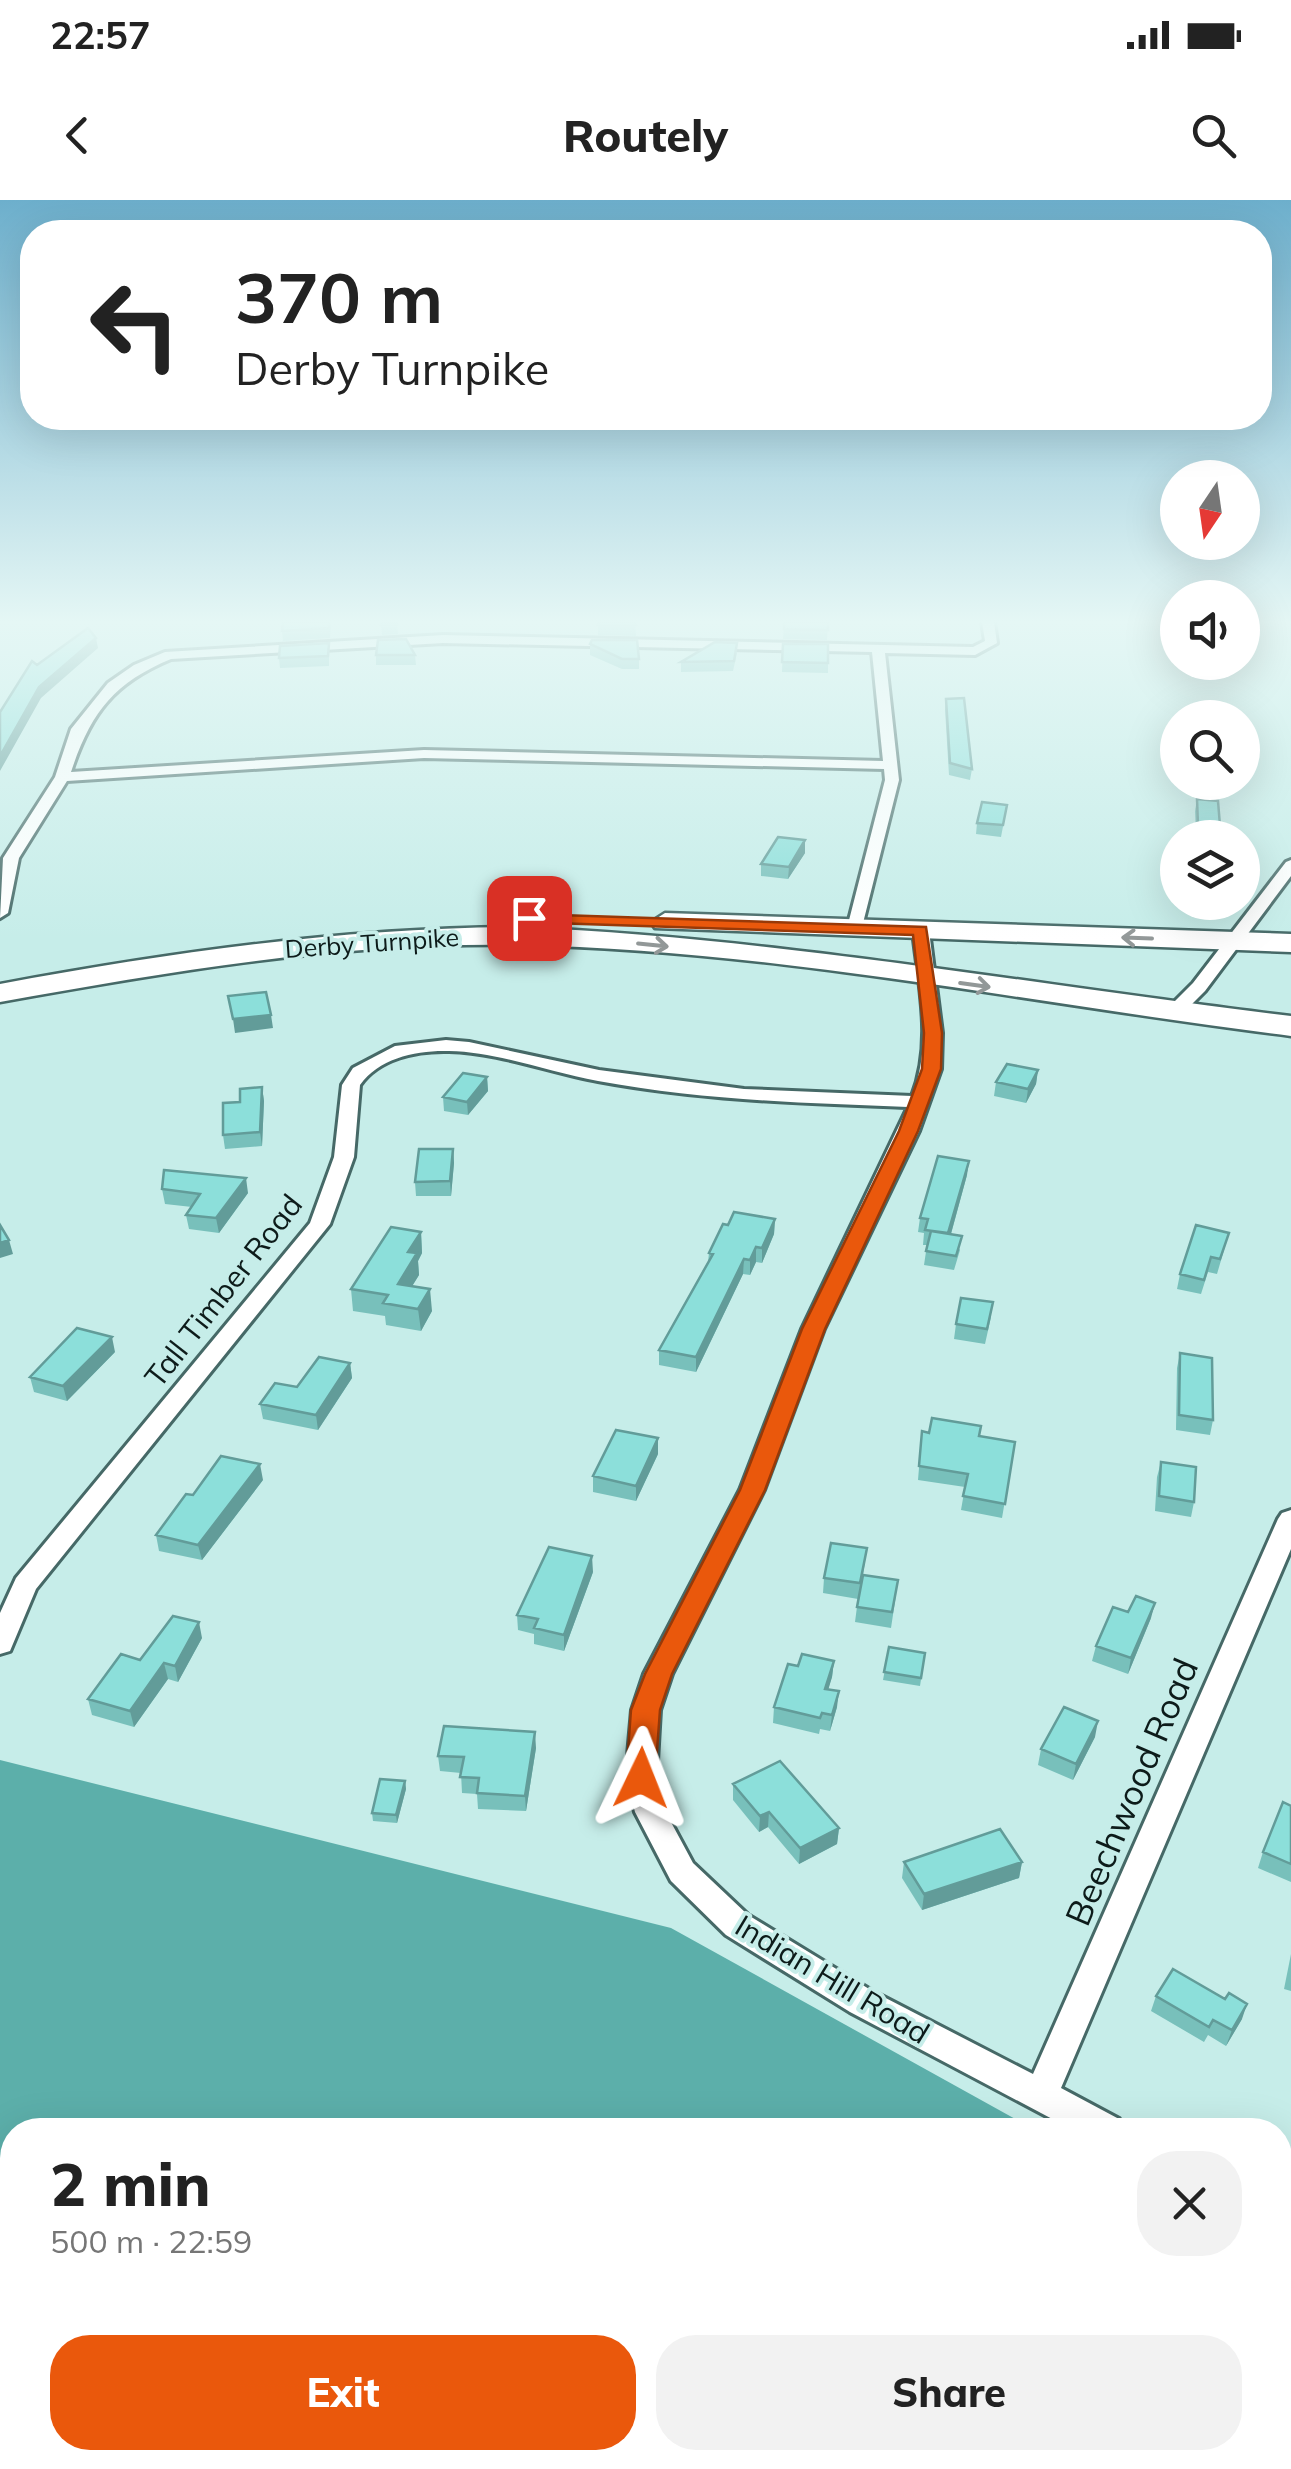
<!DOCTYPE html>
<html lang="en">
<head>
<meta charset="utf-8">
<style>
  :root { --surface:#fff; --page:#f2f2f2; --text:#222; --muted:#767676; --accent:#ea580c }
  body { margin:0; font-family:Mulish,sans-serif; background:var(--page); color:var(--text); height:100vh; display:flex; flex-direction:column; font-size:38px; white-space:nowrap }
  * { box-sizing:border-box; margin:0 }
  p { font-size:32px; color:var(--muted) }
  .icon { flex:none; width:55px; height:55px; fill:none; stroke:currentColor; stroke-width:2; stroke-linecap:round; stroke-linejoin:round }
  .map { position:relative; flex:1; overflow:hidden }
  .panel { position:absolute; left:0px; top:1918px; width:1292px; height:352px; display:flex; flex-direction:column; background:var(--surface); border-radius:40px 40px 0 0; box-shadow:0 10px 40px #0002 }
  .panel>* { flex:none }
  .banner { position:absolute; left:20px; top:20px; width:1252px; height:210px; border-radius:40px; box-shadow:0 10px 40px #0002; background:#fff; color:var(--text); overflow:hidden }
  .needle { width:65px; rotate:193deg }
  .controls { position:absolute; left:1160px; top:260px; display:grid; gap:20px }
  .controls a { display:grid; place-items:center; width:100px; height:100px; border-radius:50%; background:var(--surface); box-shadow:0 10px 40px #0002; font-size:50px }
  .pin { position:absolute; display:grid; place-items:center; width:85px; height:85px; color:#fff; margin:-42px; border-radius:20px; box-shadow:0 5px 15px #0006 }
  .me { position:absolute; width:110px; margin:-55px; rotate:2deg; stroke-linejoin:round; filter:drop-shadow(0 0 8px #0008) }
  .turn { display:flex; align-items:center; gap:35px; height:210px; padding:0 50px; font-size:45px }
  .turn .icon { width:130px; height:130px; stroke-width:2.5 }
  .turn b { display:block; font-size:70px; line-height:85px }
  .round { display:grid; place-items:center; flex:none; width:105px; height:105px; border-radius:40px; background:var(--page) }
  .overview { display:flex; align-items:center; justify-content:space-between; height:170px; padding:0 50px }
  h1 { font-size:60px; font-weight:800; line-height:75px }
  .action { display:flex; gap:20px; margin-top:auto; padding:20px 50px }
  .action a { flex:1; height:115px; border-radius:40px; background:var(--accent); color:#fff; font-size:40px; font-weight:800; line-height:115px; text-align:center }
  .action a+a { background:var(--page); color:var(--text) }
  .status { display:flex; justify-content:space-between; align-items:center; height:70px; padding:0 50px; background:var(--surface); direction:ltr }
  .status svg { height:28px; fill:currentColor }
  header { display:flex; justify-content:space-between; align-items:center; height:130px; padding:0 50px; background:var(--surface); font-size:45px; font-weight:800 }
  .map>svg:first-child { display:block }
  .forest { fill:#5cafaa }
  .lines { fill:none; stroke-linecap:round; stroke-linejoin:round }
  .street-casing { stroke:#466967; stroke-width:6 }
  .highway-casing { stroke:#466967; stroke-width:5 }
  .street { fill:#fff; fill-rule:evenodd }
  .highway { fill:#fff; fill-rule:evenodd }
  .wall { fill:#78c0bb }
  .shaded-wall { fill:#629c99 }
  .building { fill:#8cdfda; stroke:#629c99; stroke-width:2.5 }
  .oneway { stroke:#929898 }
  .route { fill:#ea580c; stroke:#983908; stroke-width:2.5 }
  .labels { text-anchor:middle; stroke-width:8; stroke-linejoin:round; paint-order:stroke }
  .far-street-label { font-size:25px; fill:#0d1b1a; stroke:#c6ede9 }
  .street-label { font-size:30px; fill:#0d1b1a; stroke:#c6ede9 }
  .near-street-label { font-size:35px; fill:#0d1b1a; stroke:#c6ede9 }
</style>
</head>
<body>
<div class="status"><b>22:57</b><svg viewBox="0 0 49 12"><path d="M0 12V9h3v3zM5 12V6h3v6zM10 12V3h3v9zM15 12V0h3v12zM26 1h20v11H26zM47 4h2v5h-2z"/></svg></div>
<header><svg class="icon" aria-label="back" viewBox="0 0 24 24"><path d="M15 5l-7 7 7 7"/></svg>Routely<svg class="icon" aria-label="search" viewBox="0 0 24 24"><circle cx="10" cy="10" r="6"/><path d="M15 15l6 6"/></svg></header>
<div class="map">
<svg width="1291" height="2269" viewBox="0 0 1291 2269">
  <rect width="100%" height="100%" fill="#c6ede9"/>
  <path class="forest" d="M0,1560L671,1728L1035,1930H12V2258H1280V2047L1291,2052V2269H0Z"/>
  <g class="lines">
    <defs>
      <path id="street" d="M982,422H994L997,443L975,455L885,453L899,580L861,731L847,728L885,580L884,569L424,558L67,581L19,658L8,713L0,718L3,658L55,577L71,529L108,483L134,465L165,452L443,435L973,447L985,441ZM443,443L872,452L883,561L424,550L71,572C90,514 113,483 171,459Z
        M1291,660V676L1205,791L1180,816H1168V808L1193,783L1286,662Z
        M921,726L929,731L942,833L941,869L919,931L824,1129L764,1290L672,1474L660,1510L656,1578L665,1611L693,1663L748,1715L874,1792L1033,1874L1278,1319L1282,1313L1291,1310V1349L1061,1888L1119,1919L1124,1930H1073L850,1812L726,1735L671,1681L635,1612L626,1578L632,1510L644,1474L740,1290L802,1129L908,907C804,903 700,900 598,881C549,872 498,852 449,851C417,850 379,858 360,885L354,957L330,1024L36,1389L10,1451L0,1454V1413L16,1378L310,1023L334,957L342,885L353,868L395,846L446,840L469,842L599,870L744,889L912,896C933,843 919,786 913,731Z
        M1280,2003L1291,2008V2046L1280,2041Z"/>
      <path id="highway" d="M665,713L1291,734V752L655,728L651,722Z
        M518,727C778,738 1033,785 1291,816V836C1034,804 777,750 518,745C343,742 171,771 0,802V784C172,752 343,728 518,727Z"/>
    </defs>
    <use href="#street" class="street-casing"/>
    <use href="#highway" class="highway-casing"/>
    <use href="#street" class="street"/>
    <use href="#highway" class="highway"/>
  </g>
  <path class="wall" d="M331,422L330,438L283,441L282,431Z
    M635,422L636,436L598,435V425Z
    M784,422H828L827,440L783,439Z
    M397,424L398,434L382,435L381,425Z
    M329,443V466L280,468L279,458Z
    M590,444L639,459V469H622L590,455Z
    M783,444L828,463V473L782,472Z
    M737,453L733,471L681,472V462Z
    M376,455H415L416,465H376Z
    M946,499L972,569L970,580L949,575L945,510Z
    M1197,599L1220,626L1217,638L1196,637L1195,611Z
    M1005,616L1001,637L976,634L977,623Z
    M805,640V653L788,679L761,676V664Z
    M1038,870L1036,884L1026,903L994,896L996,882Z
    M487,877L488,891L468,915L444,911L443,897Z
    M262,887L264,901L262,946L225,949L223,935Z
    M453,949L454,963L451,996H416L415,982Z
    M967,975L951,1034L960,1050L954,1070L924,1065L927,1045H923L924,1033L918,1032L920,1018Z
    M162,989L248,993L219,1033L189,1029L186,1015L192,1007L165,1004Z
    M775,1019L774,1034L762,1063L756,1062L750,1075L743,1074L696,1172L659,1165V1150L708,1062L709,1053Z
    M421,1032L422,1053L418,1061L419,1075L412,1086L432,1111L421,1131L386,1125L385,1116L353,1111L351,1089Z
    M1229,1033L1217,1074L1208,1072L1201,1094L1177,1089L1180,1074Z
    M991,1117L985,1144L954,1139L956,1124Z
    M115,1152L67,1201L34,1192L30,1177Z
    M1180,1153L1213,1220L1210,1235L1176,1230L1177,1168Z
    M350,1163L352,1178L318,1230L263,1219L260,1204Z
    M922,1231L979,1236L1015,1242L1002,1318L961,1310L965,1287L918,1280Z
    M658,1254L636,1301L593,1292V1276Z
    M1161,1262L1194,1302L1191,1317L1155,1311L1157,1277Z
    M263,1280L202,1360L159,1351L156,1335Z
    M867,1348L863,1375L896,1395L891,1428L855,1422L858,1399L823,1393L824,1378Z
    M593,1372L564,1451L534,1444V1434L518,1430L517,1415Z
    M1151,1418L1128,1474L1092,1461L1096,1446Z
    M202,1438L178,1482L168,1479L134,1527L92,1515L88,1499L140,1460Z
    M889,1447L925,1453L920,1486L883,1480Z
    M834,1461L832,1477L828,1489L837,1507L830,1531L820,1529L819,1534L773,1523L774,1507L798,1466Z
    M1095,1537L1073,1580L1038,1565L1041,1549Z
    M536,1548L526,1611L478,1609L477,1594L462,1593L461,1573L440,1571L438,1556Z
    M405,1581L406,1589L397,1623L373,1621L372,1613Z
    M733,1584L839,1628L837,1644L799,1664L768,1627L759,1632L733,1600Z
    M1291,1606V1682L1258,1668L1263,1652Z
    M904,1662H1022L1019,1678L922,1710L902,1678Z
    M1291,1754V1791L1284,1789Z
    M1156,1796L1242,1819L1226,1846L1208,1835L1204,1842L1151,1811Z"/>
  <path class="shaded-wall" d="M96,438L98,448L41,498L0,571V556L39,487Z
    M805,640V653L788,679L789,667Z
    M271,815L273,828L235,833L233,819Z
    M1038,870L1036,884L1026,903L1028,889Z
    M487,877L488,891L468,915L467,902Z
    M262,887L264,901L262,946L260,932Z
    M453,949L454,963L451,996L450,981Z
    M969,961L967,975L947,1048L948,1033Z
    M246,978L248,993L219,1033L216,1018Z
    M775,1019L774,1034L762,1063V1048Z
    M421,1032L422,1053L418,1061L419,1075L400,1106L398,1084L408,1052Z
    M9,1040L13,1054L0,1058V1043Z
    M756,1047V1062L750,1075V1060Z
    M744,1059L743,1074L696,1172V1157Z
    M430,1089L432,1111L421,1131L418,1109Z
    M112,1137L115,1152L67,1201L63,1186Z
    M350,1163L352,1178L318,1230L316,1215Z
    M658,1238V1254L636,1301V1286Z
    M260,1264L263,1280L202,1360L198,1345Z
    M592,1356L593,1372L564,1451V1435Z
    M1155,1403L1151,1418L1128,1474L1131,1458Z
    M199,1422L202,1438L178,1482L175,1466Z
    M834,1461L832,1477L824,1504L825,1489Z
    M164,1463L168,1479L134,1527L130,1511Z
    M839,1491L837,1507L830,1531L832,1515Z
    M1098,1521L1095,1537L1073,1580L1076,1564Z
    M535,1532L536,1548L526,1611L525,1596Z
    M405,1581L406,1589L397,1623L396,1615Z
    M769,1612L768,1627L759,1632L760,1616Z
    M839,1628L837,1644L799,1664L800,1648Z
    M1022,1662L1019,1678L922,1710L924,1694Z
    M1247,1804L1242,1819L1226,1846L1232,1830Z"/>
  <path class="building" d="M283,422H329V428L282,431Z
    M382,422H396L397,424L381,425Z
    M599,422H635L636,425H598Z
    M784,422H828V430L784,429Z
    M88,428L96,438L39,487L0,556V512L32,461L37,465Z
    M406,439L415,455H376L378,440Z
    M592,440H637L639,459H622L590,444Z
    M715,442L737,443L734,461L681,462Z
    M329,443L328,456L279,458L280,446Z
    M783,444H828V463L782,462Z
    M964,498L972,569L950,563L946,499Z
    M1197,599L1218,601L1220,626L1198,625Z
    M982,602L1007,605L1003,625L977,623Z
    M778,637L805,640L789,667L761,664Z
    M266,792L271,815L233,819L228,796Z
    M1007,864L1038,870L1028,889L996,882Z
    M463,873L487,877L467,902L443,897Z
    M262,887L260,932L223,935V903L240,902V889Z
    M419,949H453L450,981L415,982Z
    M938,956L969,961L948,1033L925,1030L928,1019L920,1018Z
    M164,970L246,978L216,1018L186,1015L200,994L162,989Z
    M734,1012L775,1019L762,1048L756,1047L750,1060L744,1059L696,1157L659,1150L713,1054L709,1053L723,1024L728,1025Z
    M0,1025L9,1040L0,1043Z
    M1196,1025L1229,1033L1220,1059L1211,1057L1204,1080L1180,1074Z
    M391,1027L421,1032L408,1052L417,1053L398,1084L430,1089L418,1109L383,1103L388,1095L351,1089Z
    M931,1031L962,1036L956,1056L926,1051Z
    M961,1098L993,1102L987,1129L956,1124Z
    M77,1128L112,1137L63,1186L30,1177Z
    M1180,1153L1212,1158L1213,1220L1179,1215Z
    M319,1157L350,1163L316,1215L260,1204L275,1183L297,1187Z
    M932,1218L981,1226L979,1236L1015,1242L1005,1304L963,1296L968,1274L919,1266L922,1231L929,1233Z
    M616,1230L658,1238L636,1286L593,1276Z
    M221,1256L260,1264L198,1345L156,1335L186,1294L193,1295Z
    M1161,1262L1196,1267L1194,1302L1159,1296Z
    M831,1343L867,1348L860,1383L824,1378Z
    M549,1347L592,1356L564,1435L534,1428L538,1419L517,1415Z
    M863,1375L898,1380L892,1412L857,1407Z
    M1136,1396L1155,1403L1131,1458L1096,1446L1113,1407L1128,1412Z
    M173,1416L199,1422L175,1466L164,1463L130,1511L88,1499L121,1454L140,1460Z
    M889,1447L925,1453L921,1478L884,1472Z
    M802,1454L834,1461L825,1489L839,1491L832,1515L822,1513L820,1518L774,1507L788,1464L798,1466Z
    M1064,1507L1098,1521L1076,1564L1041,1549Z
    M444,1526L535,1532L525,1596L477,1593L479,1578L460,1577L464,1557L438,1556Z
    M780,1561L839,1628L800,1648L769,1612L760,1616L733,1584Z
    M380,1579L405,1581L396,1615L372,1613Z
    M1283,1602L1291,1606V1664L1263,1652Z
    M1000,1629L1022,1662L924,1694L904,1662Z
    M1173,1769L1225,1799L1229,1793L1247,1804L1232,1830L1213,1820L1209,1827L1156,1796Z"/>
  <defs><path id="oneway-shaft" d="M-6 0H5M1.5-3L5.5 0L1.5 3" fill="none" stroke-width="1.6" stroke-linecap="round" stroke-linejoin="round" transform="scale(2.5)"/></defs>
  <g class="oneway">
    <use href="#oneway-shaft" transform="translate(1137 738) rotate(-178)"/>
    <use href="#oneway-shaft" transform="translate(653 745) rotate(6)"/>
    <use href="#oneway-shaft" transform="translate(975 785) rotate(8)"/>
  </g>
  <linearGradient id="sky" x2="0" y2="1"><stop stop-color="#6dafcc"/><stop offset="0.57" stop-color="#e5f7f5"/><stop offset="1" stop-color="#e5f7f5" stop-opacity="0"/></linearGradient>
  <rect width="1291" height="740" fill="url(#sky)"/>
  <path class="route" d="M529,714L926,727L942,833L941,869L918,931L825,1129L765,1290L672,1474L660,1510L655,1578L651,1587H630L626,1578L631,1510L645,1474L740,1290L802,1129L899,931L922,869L924,833L913,735L523,722V715Z"/>
  <g class="labels">
    <g class="far-street-label">
      <text transform="translate(372 743) rotate(-4)" y="9">Derby Turnpike</text>
    </g>
    <g class="street-label">
      <text transform="translate(224 1091) rotate(-52)" y="10">Tall Timber Road</text>
      <text transform="translate(832 1780) rotate(31)" y="10">Indian Hill Road</text>
    </g>
    <g class="near-street-label">
      <text transform="translate(1132 1592) rotate(-67)" y="12">Beechwood Road</text>
    </g>
  </g>
</svg>
<div class="controls">
<a><svg class="needle" viewBox="-14 -14 28 28"><path d="M0-13l5 13h-10z" fill="#e53935"/><path d="M0 13l5-13h-10z" fill="#767676"/></svg></a>
<a><svg class="icon" aria-label="sound" viewBox="0 0 24 24"><path d="M4 9h4l5-4v14l-5-4H4zM17 9q2 3 0 6"/></svg></a>
<a><svg class="icon" aria-label="search" viewBox="0 0 24 24"><circle cx="10" cy="10" r="6"/><path d="M15 15l6 6"/></svg></a>
<a><svg class="icon" aria-label="layers" viewBox="0 0 24 24"><path d="M12 4l9 5-9 5-9-5zM3 14l9 5 9-5"/></svg></a>
</div>
<div class="pin" style="left:529px;top:718px;background:#d93025"><svg class="icon" aria-label="arrive" viewBox="0 0 24 24"><path d="M6 21V4h12l-3 4 3 4H6"/></svg></div>
<svg class="me" style="left:641px;top:1578px" viewBox="-20 -20 40 40"><path d="M0-17L14 15 0 8-14 15z" fill="#ea580c" stroke="#fff" stroke-width="4"/></svg>
<div class="banner">
<div class="turn"><svg class="icon" aria-label="left" viewBox="0 0 24 24"><path d="M17 20v-9H6M10 6l-5 5 5 5"/></svg><div><b>370 m</b>Derby Turnpike</div></div>
</div>
<section class="panel">
<div class="overview"><div><h1>2 min</h1><p>500 m · 22:59</p></div><a class="round"><svg class="icon" aria-label="close" viewBox="0 0 24 24"><path d="M6 6l12 12M18 6L6 18"/></svg></a></div>
<div class="action"><a>Exit</a><a>Share</a></div>
</section>
</div>
</body>
</html>
